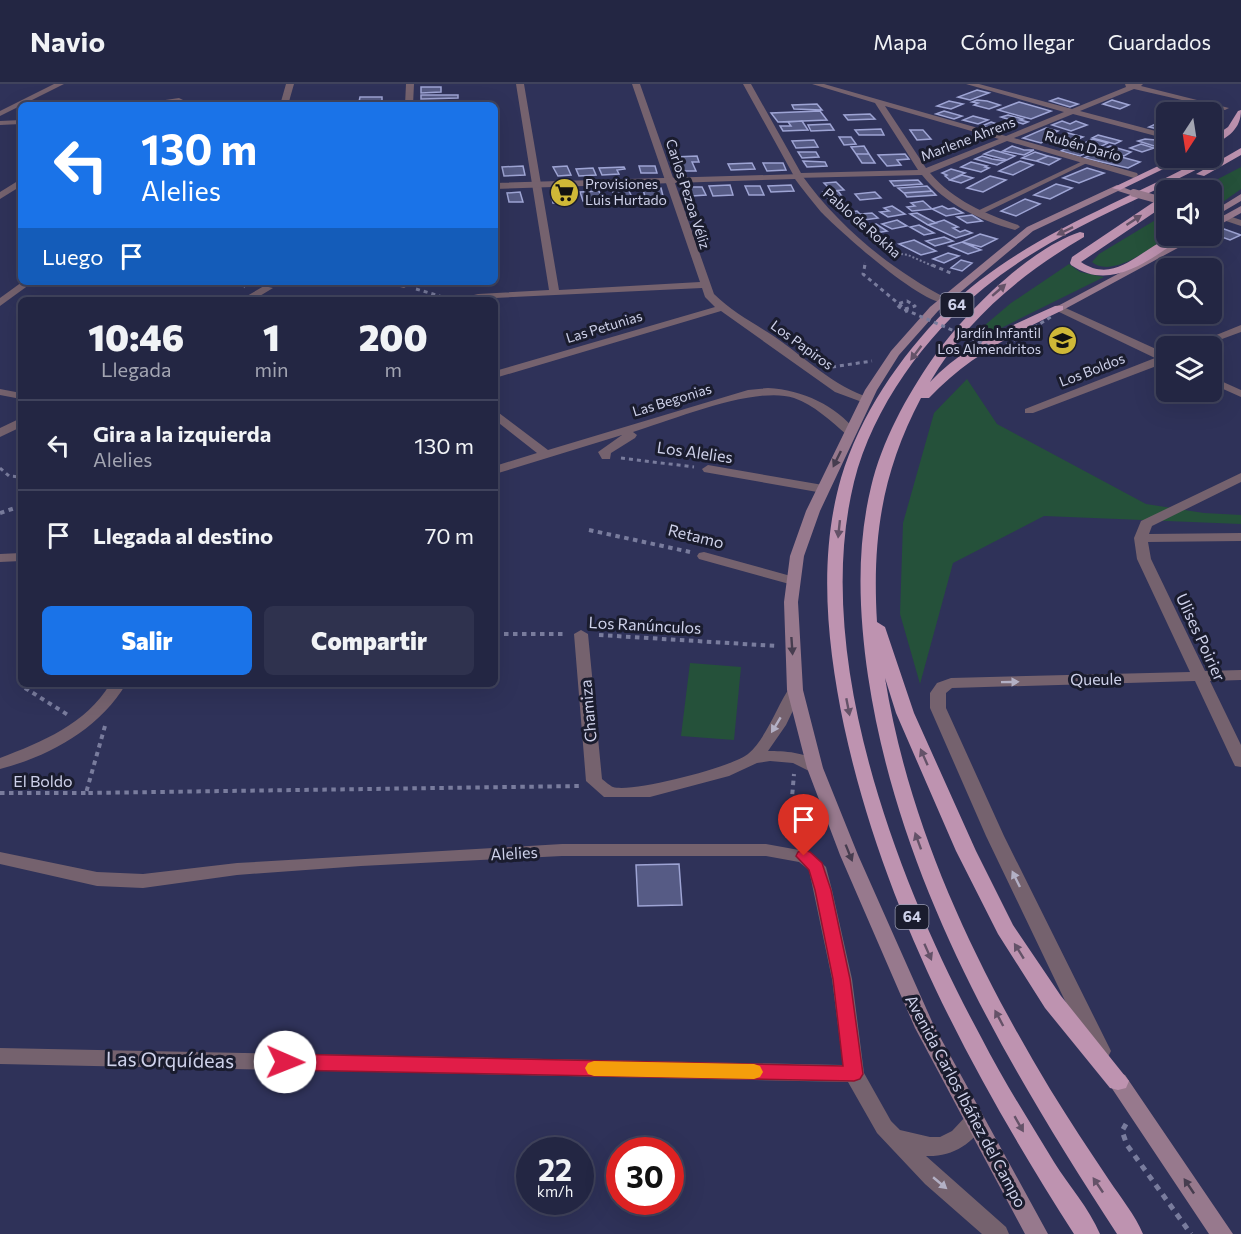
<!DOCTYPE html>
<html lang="es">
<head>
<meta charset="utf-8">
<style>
  :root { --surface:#232643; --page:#2f324e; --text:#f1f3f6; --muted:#a3a5b2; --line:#40435c; --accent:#1a73e8 }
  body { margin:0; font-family:Commissioner,sans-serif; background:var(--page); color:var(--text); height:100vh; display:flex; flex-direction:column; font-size:22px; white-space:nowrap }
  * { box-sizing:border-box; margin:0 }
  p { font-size:20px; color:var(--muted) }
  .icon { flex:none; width:33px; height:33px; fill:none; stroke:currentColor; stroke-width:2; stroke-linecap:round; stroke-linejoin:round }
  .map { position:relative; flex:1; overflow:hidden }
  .sheet { position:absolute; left:18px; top:213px; width:480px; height:390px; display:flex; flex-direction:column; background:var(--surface); border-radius:9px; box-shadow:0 6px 24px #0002,0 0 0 2px var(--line) }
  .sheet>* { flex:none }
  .hud { position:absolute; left:18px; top:18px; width:480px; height:183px; border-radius:9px; box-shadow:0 6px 24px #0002,0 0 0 2px var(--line); background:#1a73e8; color:#fff; overflow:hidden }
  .needle { width:39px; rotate:192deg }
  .buttons { position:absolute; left:1156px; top:18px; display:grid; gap:12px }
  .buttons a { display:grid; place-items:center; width:66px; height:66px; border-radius:9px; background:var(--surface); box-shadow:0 6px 24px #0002,0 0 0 2px var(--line); font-size:30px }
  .speed { position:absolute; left:516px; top:1053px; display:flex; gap:12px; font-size:30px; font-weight:700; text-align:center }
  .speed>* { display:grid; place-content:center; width:78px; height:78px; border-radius:50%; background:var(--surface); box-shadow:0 6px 24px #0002,0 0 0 2px var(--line); line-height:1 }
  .speed small { font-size:15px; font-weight:400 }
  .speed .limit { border:9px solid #d22; background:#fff; color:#111 }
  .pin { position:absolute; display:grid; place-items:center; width:51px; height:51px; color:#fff; margin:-62px -26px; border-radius:50% 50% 50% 0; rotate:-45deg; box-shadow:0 0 6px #0007 }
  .pin .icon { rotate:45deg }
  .me { position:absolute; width:66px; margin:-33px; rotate:91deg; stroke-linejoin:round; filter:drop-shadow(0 0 4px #0008) }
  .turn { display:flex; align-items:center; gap:21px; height:126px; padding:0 24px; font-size:27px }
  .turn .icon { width:78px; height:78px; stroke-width:2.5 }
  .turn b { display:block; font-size:42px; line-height:51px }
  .then { display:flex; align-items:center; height:57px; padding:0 24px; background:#0003; gap:12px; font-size:22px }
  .eta { display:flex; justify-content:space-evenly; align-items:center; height:102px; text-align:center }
  .eta b { font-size:36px; font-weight:800; line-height:42px }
  .primary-button { display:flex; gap:12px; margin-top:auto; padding:12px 24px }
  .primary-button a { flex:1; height:69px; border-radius:9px; background:var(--accent); color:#fff; font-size:24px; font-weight:800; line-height:69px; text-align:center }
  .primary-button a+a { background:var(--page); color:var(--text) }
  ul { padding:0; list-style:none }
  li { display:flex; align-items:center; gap:18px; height:90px; padding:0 24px; border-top:2px solid var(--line) }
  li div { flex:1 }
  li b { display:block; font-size:22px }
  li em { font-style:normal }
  header { display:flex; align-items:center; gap:36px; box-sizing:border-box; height:84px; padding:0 30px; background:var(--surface); border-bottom:2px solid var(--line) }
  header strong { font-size:28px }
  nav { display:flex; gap:33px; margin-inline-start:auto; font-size:21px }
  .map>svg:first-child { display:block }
  .green { fill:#25513a }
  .building { fill:#565b85; stroke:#9ea4d4; stroke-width:1.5 }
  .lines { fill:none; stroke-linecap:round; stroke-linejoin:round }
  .path-far3 { stroke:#797c9d; stroke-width:2; stroke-dasharray:2 2; stroke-linecap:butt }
  .path-far2 { stroke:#797c9d; stroke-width:3; stroke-dasharray:4 4; stroke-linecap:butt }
  .path-far1 { stroke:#797c9d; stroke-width:4; stroke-dasharray:4.5 4.5; stroke-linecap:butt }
  .path { stroke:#797c9d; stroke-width:5; stroke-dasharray:6 6; stroke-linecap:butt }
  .service { fill:#75626e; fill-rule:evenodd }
  .minor { fill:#75626e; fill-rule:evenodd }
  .tertiary { fill:#75626e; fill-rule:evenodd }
  .secondary { fill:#97798d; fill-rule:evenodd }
  .trunk { fill:#be93b0; fill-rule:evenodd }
  .path-bridge { stroke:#797c9d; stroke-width:3; stroke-dasharray:4 4; stroke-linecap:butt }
  .secondary-bridge { stroke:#97798d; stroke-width:8 }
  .oneway { fill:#645268 }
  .oneway2 { fill:#463d4f }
  .oneway3 { fill:#b3b0c5 }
  .route { fill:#e11d48; stroke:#92132f; stroke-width:1.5 }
  .slow { fill:#f59e0b }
  .labels { text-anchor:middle; stroke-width:6; stroke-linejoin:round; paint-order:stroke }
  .far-street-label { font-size:14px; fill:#ced1ea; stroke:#1a1c2e }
  .far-poi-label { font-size:14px; fill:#ced1ea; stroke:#1a1c2e; text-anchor:start }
  .shield { fill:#1a1c2e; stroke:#989bb2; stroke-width:1.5 }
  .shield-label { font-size:15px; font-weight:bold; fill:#ced1ea }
  .street-label { font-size:16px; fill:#ced1ea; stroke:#1a1c2e }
  .near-street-label { font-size:20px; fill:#ced1ea; stroke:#1a1c2e }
</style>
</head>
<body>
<header>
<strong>Navio</strong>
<nav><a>Mapa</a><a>Cómo llegar</a><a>Guardados</a></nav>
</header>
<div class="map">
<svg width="1241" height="1150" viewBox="0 0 1241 1150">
  <rect width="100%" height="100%" fill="#2f3259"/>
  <path class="green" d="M1241,83V105L1220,120L1212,122V106H1197Z
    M1167,129V152H1170C1152,163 1112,195 1092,178L1099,170Z
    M1069,180L1080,188L1104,193L987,251L978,247L1011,219Z
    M967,295L997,340L1146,420L1204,429L1241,431V440L1044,432L953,479L920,600L900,530L903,439L934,329Z
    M690,579L741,583L734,656L681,652Z"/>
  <path class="building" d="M421,3H441V8L421,9Z
    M977,6L989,9L970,16L958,13Z
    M421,11H458V14L421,15Z
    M360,13H382V17L359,18Z
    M1058,14L1078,20L1070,23L1050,17Z
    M977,16L987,17L1000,21L989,25L974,21L978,19L972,18Z
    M1112,16L1129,21L1120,25L1103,20Z
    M949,17L963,20L951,25L937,22Z
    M1019,18L1051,27L1031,35L998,26Z
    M817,20L822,26L794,25L792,21Z
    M1195,22L1212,26L1207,28L1187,26Z
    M820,27L827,36L778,38L771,29Z
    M944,27L962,32L954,35L936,30Z
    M870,30L875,35L848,36L844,31Z
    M1008,31L1023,35L1020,36L1028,38L1023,40L1001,33Z
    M973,32L988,36L978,40L963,36Z
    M802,37L808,46L783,47L780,42H791L788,38Z
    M1062,37L1070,40L1076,37L1087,41L1071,47L1052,41Z
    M991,38L1007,43L998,47L982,42Z
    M1160,38L1167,40V47L1149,43Z
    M830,40L834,46L811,47L808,41Z
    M1046,44L1058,47L1050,51L1056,52L1041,59L1023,54Z
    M881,45L884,51H859L855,46Z
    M910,46H923L931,55L917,56Z
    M1068,49L1083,53L1070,59L1055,55Z
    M1098,51L1121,57L1115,60L1092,54Z
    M839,53H851L856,60L844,61Z
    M1093,55L1108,59L1098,64L1082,60Z
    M1145,55L1167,57L1163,60L1167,61V66L1138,57Z
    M814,56L818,63L796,64L792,57Z
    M1141,60L1154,64L1142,68L1130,64Z
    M1073,61L1093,65L1080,72L1061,67Z
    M864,62L869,70H856L851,63Z
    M1012,62L1024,66H1034L1024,71L1003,67Z
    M1110,62L1131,68L1124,72L1103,65Z
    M993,66L1015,72L1007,76L984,70Z
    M1099,67L1140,78L1128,84L1084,74Z
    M798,68H816L819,73L802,74Z
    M1035,68L1048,72L1036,77L1022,74Z
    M856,70H869L875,79H862Z
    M905,70L909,75L897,76L901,81L887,82L878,71Z
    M697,72L699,78H692L696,87H679L674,73Z
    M982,72L992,75L1005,77L997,81L975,75Z
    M1048,72L1060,75L1049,81L1036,77Z
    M803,77L825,78L827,82L807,83Z
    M1020,77L1033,81L1013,91L999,87Z
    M971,78L987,82L985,83L989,84L981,88L961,83Z
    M752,79L755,85L731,86L728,80Z
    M763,79H783L786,86L767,87Z
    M523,82L525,91L504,92L502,83Z
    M567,82L571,91L558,92L553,83Z
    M639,82H655L657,89H641Z
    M624,83L625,85L617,86L619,90L602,91L599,84Z
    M593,84L596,91L579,92L576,85Z
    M1087,84L1104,89L1079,99L1063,94Z
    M951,85L965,89L950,96L945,92L947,91L942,89Z
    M962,91L973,94L961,99L950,96Z
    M990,92L1006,96L983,108L967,104Z
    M918,96L922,100L894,102L890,97Z
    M836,98L844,106L832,107L824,99Z
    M1056,100L1072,104L1050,115L1034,111Z
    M730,101L733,111L713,112L709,102Z
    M791,101L794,107L771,108L768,102Z
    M745,102H760L764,111H749Z
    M927,102L932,107L904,109L898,104Z
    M689,103H702L706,111L692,112Z
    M661,104L664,116L646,117L643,105Z
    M628,105L632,113L615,114L612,106Z
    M599,107L602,116L583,117L580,108Z
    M838,107L844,115L829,116L823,108Z
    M932,107L936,111L907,113L904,109Z
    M520,108L523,118H509L507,109Z
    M573,108L574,114H564L565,119H553L551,109Z
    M875,108L881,114L860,116L855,110Z
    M1025,115L1040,120L1016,132L1001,127Z
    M923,117L932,125L912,127L907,123L915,122L911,119Z
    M892,122L905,130L888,133L880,128L889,127L884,124Z
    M942,122L948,125L954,124L963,129L946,132L932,125Z
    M857,127L860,130L872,129L878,134L857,137L843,129Z
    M917,129L936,139L928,141L910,130Z
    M972,131L982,137L967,139L957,133Z
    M897,136L907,142L892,145L882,140Z
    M944,136L958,143L953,144L960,148L965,146L972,149L956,154L928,141Z
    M876,140L887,147L876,149L865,142Z
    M919,141L934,149L924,151L910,143Z
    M1224,145L1241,151L1230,156L1213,150Z
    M980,150L997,155L981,163L962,158Z
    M944,153L953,157L935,162L926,157Z
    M914,156L936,167L921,171L899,160Z
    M962,158L981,166L968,170L949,162Z
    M948,169L959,172L944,179L933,175Z
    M961,176L972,179L962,187L951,184Z
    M679,780L682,821L638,822L636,781Z"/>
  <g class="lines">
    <path class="path-far3" d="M893,169L908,171L935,183
      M864,183L865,179"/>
    <path class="path-far2" d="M865,181L863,190L905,225L909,232
      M932,181L953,190
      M238,198L245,203
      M416,205L440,212
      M832,283L872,277
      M621,374L694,383
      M0,384L9,392L21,393"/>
    <path class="path-far1" d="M0,429L21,422
      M589,446L690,468
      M495,550H567
      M599,551L777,562
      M25,604L68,631
      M105,642L86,709L579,702
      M0,709H86
      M790,737L794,690"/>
    <path class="path" d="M788,754L790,735
      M1126,1040L1122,1047L1127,1061L1191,1150"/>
    <path class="service" d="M1087,75L1090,77L1089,78L980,131L973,129Z"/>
    <path class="minor" d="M54,0H64L0,32V27Z
      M406,0H414L413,21H405Z
      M516,0H524L559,206L700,198L632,0H640L714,210C732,228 754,239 775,253C807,275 833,302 870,314V318H862L835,308L721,227L495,294V287L715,223L705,213L702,204L474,215V211L478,210L549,206Z
      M743,0H751L801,89L918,86L875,19L812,0H824L1006,52L1064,28L966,0H979L1072,25L1126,3L1125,0H1143L1141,2L1229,24L1225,26L1134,5L1080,27L1167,50V55L1073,30L1014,54L1137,89L1138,91L1134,94L1007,57L930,89C954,117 984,129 1018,141L1020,143L1015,146C979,136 945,120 922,91L795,94ZM885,22L999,55L926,84Z
      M179,14L183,16L182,18L131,21Z
      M21,36V40L0,41V37Z
      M21,95V102L0,115V108Z
      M1226,131L1241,136V142L1223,136V132Z
      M22,198H33L0,222V214Z
      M380,198H409V201L404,204Z
      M264,202L273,204L253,216H240Z
      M1059,221L1167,270V278L1033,329H1025V325L1155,274L1055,226V222Z
      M1241,241V248L1203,262H1189Z
      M1212,293L1241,306V313L1212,300Z
      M768,304C803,306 835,321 857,348L851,352L847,351C831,337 814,321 794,314C756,301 673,336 633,348L637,351L635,354L611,369L610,375H602L598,368L622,351L495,390V382L537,369L495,336V326L548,366L748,306Z
      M0,305L21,309V315L0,311Z
      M21,334V343L0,353V344Z
      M708,381L823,401L829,405L823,409L704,388L702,385Z
      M1241,389V398L1152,442L1149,450L1241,449V457L1148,458L1151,475L1205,587L1241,586V596L1210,597L1241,661V683L1235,682L1233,678L1195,597L952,604L946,609V624L1004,752L1111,967L1108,973L1101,975L1094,973L1079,946L986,752L930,624V609L937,599L951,594L1190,588L1137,475L1134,454L1141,437Z
      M704,468L798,494L800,497L793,501L699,475L697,472L699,469Z
      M21,469V477L0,478V470Z
      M581,546L588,550L602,695C605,697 610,702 613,703C633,709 732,683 748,670C766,655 777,622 790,603L795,601L803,606L786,641L768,667C785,667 812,668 823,684L821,688L815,690L793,679L770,677L757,679L729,692L650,713H604L586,697L574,550Z
      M110,600H126C99,645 50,672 0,685V674C42,658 86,640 110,600Z
      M562,760H766L810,768L826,783L832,806L852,895L864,989L891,1037L900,1046L930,1053H940L952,1047L967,1031L974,1028L981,1031L985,1037C974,1060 952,1073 926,1072L1006,1143L1009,1150H982L925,1100L877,1049L848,998L0,980V964L843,981L832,895L809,786L799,778L766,772H562L361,782L237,791L143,804L97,802L0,780V768L97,788L143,790L237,779Z"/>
    <path class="tertiary" d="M286,0H294L288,21H280Z
      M801,90C838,142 891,186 948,215V219C923,223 840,147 821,128C812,117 803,106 795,95L495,105V99Z"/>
    <path class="secondary" d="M1117,101L1138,109L1134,112L1118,107L1033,147L938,227L899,271L877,306L820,427L804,472L798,518L803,606L823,684L858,771L934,942L1048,1150H1025L915,944L840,771L807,684L787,606L784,518L790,472L806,427L865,306L891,267L930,223L1027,143Z
      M1241,110V117L1212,134V128Z
      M1241,122V129L1212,145V138Z
      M1189,152H1200L1063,226L1054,224Z
      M1118,988L1125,991L1233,1150H1209L1111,1003L1108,997L1111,991Z"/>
    <path class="trunk" d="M1241,26C1241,45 1228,54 1212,61V54L1228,43L1238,27Z
      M1241,64V71L1204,92L1196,90Z
      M1212,71L1216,74L1214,76C1138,118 1052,148 984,204C925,252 873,323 854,398C811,573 898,800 981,953C1003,996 1029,1037 1054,1078C1069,1102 1089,1124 1100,1150H1074C973,992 884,827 844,642C827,561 818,474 841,394C860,331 899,274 945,227C1017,155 1117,121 1205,74H1212Z
      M1175,74H1186L1120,106L1112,104Z
      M1167,109V117L1158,126L1081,178C1121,205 1147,152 1183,152L1182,154C1148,177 1110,208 1071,181L1070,179L1072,173Z
      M1212,128L1218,131L1212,135Z
      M1080,148L1084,149V153C1021,190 967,235 930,298C964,262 1010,242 1055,222H1063V226C1013,250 968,273 929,314H921C882,388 872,454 877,538L885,543L914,629L976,767L1013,841L1061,912L1129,997L1126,1004L1118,1006L1110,1004L1045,924L998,850L956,767L896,629L885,594C909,742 973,877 1050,1005C1069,1036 1089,1066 1109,1096C1121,1114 1135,1131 1143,1150H1117C1005,978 899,798 868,592C859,529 856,465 871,403C882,357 906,313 933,274C965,229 1027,166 1080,148Z"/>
    <path class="path-bridge" d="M905,225L915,222L907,217L897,220L899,223L998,266L1054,231"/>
    <path class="secondary-bridge" d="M1134,109L1167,118"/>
  </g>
  <defs><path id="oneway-solid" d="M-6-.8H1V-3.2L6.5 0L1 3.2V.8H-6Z" transform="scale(1.5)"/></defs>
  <g class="oneway">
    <use href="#oneway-solid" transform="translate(1134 136) rotate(-33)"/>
    <use href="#oneway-solid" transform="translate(1065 147) rotate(154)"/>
    <use href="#oneway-solid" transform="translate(999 206) rotate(-41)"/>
    <use href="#oneway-solid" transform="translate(916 269) rotate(127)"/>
    <use href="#oneway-solid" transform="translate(839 445) rotate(96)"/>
    <use href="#oneway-solid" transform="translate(848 623) rotate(79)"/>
    <use href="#oneway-solid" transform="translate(924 673) rotate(-114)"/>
    <use href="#oneway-solid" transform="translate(918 757) rotate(-110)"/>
    <use href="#oneway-solid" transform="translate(1019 867) rotate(-122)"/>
    <use href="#oneway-solid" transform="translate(928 868) rotate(66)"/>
    <use href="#oneway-solid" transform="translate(999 934) rotate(-118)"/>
    <use href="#oneway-solid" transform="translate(1019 1040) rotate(60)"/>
    <use href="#oneway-solid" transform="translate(1098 1101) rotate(-124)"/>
  </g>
  <g class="oneway2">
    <use href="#oneway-solid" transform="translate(837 375) rotate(116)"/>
    <use href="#oneway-solid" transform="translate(792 562) rotate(86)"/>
    <use href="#oneway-solid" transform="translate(849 769) rotate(68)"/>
    <use href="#oneway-solid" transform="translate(1189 1102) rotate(-124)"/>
  </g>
  <g class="oneway3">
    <use href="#oneway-solid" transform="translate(1010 598) rotate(-1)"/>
    <use href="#oneway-solid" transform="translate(776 641) rotate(121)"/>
    <use href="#oneway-solid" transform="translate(1016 795) rotate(-116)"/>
    <use href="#oneway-solid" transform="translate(940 1099) rotate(40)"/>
  </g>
  <path class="route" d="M804,766L810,768L822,779L831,806L850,895L863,990L860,995L854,997L285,986L278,984L275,978L278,973L285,970L843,982L833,895L815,806L809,786L796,772L798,768Z"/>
  <path class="slow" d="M594,977L754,980L760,982L763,988L760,993L754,995L594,992L588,990L585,984L588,979Z"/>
  <defs>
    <symbol id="supermarket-disc" viewBox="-11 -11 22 22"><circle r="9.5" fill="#cfb837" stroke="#1a1c2e"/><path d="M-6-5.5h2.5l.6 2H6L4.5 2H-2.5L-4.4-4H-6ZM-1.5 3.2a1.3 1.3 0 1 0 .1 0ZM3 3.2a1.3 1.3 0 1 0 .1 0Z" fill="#111"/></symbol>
    <symbol id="school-disc" viewBox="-11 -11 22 22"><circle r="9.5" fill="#cfb837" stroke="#1a1c2e"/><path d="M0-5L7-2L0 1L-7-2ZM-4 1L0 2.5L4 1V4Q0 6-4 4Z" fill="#111"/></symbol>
  </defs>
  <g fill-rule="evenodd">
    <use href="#supermarket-disc" x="548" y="92" width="33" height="33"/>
    <use href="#school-disc" x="1046" y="240" width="33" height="33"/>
  </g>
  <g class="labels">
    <g class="far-street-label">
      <text transform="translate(968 55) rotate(-21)" y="5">Marlene Ahrens</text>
      <text transform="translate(1083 62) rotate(16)" y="5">Rubén Darío</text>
      <text transform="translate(688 110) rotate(72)" y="5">Carlos Pezoa Véliz</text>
      <text transform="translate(862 139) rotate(41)" y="5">Pablo de Rokha</text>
      <text transform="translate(604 243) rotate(-17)" y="5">Las Petunias</text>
      <text transform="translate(802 261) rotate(36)" y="5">Los Papiros</text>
      <text transform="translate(1092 286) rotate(-21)" y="5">Los Boldos</text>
      <text transform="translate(672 316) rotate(-17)" y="5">Las Begonias</text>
    </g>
    <g class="far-poi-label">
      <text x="585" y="105">Provisiones<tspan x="585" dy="16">Luis Hurtado</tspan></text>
      <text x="1041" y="254" text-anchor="end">Jardín Infantil<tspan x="1041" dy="16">Los Almendritos</tspan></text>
    </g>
    <g class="shield">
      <rect x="940.5" y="209" width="33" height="24" rx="4.5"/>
      <rect x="895.5" y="821" width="33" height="24" rx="4.5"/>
    </g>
    <g class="shield-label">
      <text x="957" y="226">64</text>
      <text x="912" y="838">64</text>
    </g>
    <g class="street-label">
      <text transform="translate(695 368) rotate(8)" y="6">Los Alelies</text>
      <text transform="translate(696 452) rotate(14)" y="6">Retamo</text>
      <text transform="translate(645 541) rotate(3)" y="6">Los Ranúnculos</text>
      <text transform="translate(1201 553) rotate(65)" y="6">Ulises Poirier</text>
      <text transform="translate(1096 595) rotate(-1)" y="6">Queule</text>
      <text transform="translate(588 627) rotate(-95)" y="6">Chamiza</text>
      <text x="43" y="703">El Boldo</text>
      <text transform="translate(514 769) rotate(-3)" y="6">Alelies</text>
      <text transform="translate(966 1017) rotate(62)" y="6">Avenida Carlos Ibáñez del Campo</text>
    </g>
    <g class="near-street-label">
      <text transform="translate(170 976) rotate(1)" y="7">Las Orquídeas</text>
    </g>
  </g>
</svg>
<div class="buttons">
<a><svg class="needle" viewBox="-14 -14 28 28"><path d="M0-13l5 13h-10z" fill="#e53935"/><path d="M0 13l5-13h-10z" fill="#a3a5b2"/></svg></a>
<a><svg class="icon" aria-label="sound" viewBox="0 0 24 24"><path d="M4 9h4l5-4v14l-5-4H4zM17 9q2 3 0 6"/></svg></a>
<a><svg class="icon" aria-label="search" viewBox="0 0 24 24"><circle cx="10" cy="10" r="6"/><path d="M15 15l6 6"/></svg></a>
<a><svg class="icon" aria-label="layers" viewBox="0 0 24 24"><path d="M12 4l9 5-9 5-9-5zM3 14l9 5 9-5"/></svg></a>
</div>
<div class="speed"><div>22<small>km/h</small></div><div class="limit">30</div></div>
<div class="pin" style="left:804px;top:772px;background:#d93025"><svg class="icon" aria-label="arrive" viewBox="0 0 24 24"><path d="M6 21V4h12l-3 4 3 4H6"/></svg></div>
<svg class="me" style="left:285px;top:978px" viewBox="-20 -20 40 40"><circle r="19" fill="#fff"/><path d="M0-13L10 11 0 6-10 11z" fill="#e11d48"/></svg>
<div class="hud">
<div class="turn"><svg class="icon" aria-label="left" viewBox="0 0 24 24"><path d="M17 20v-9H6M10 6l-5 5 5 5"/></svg><div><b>130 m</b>Alelies</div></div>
<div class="then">Luego<svg class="icon" aria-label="arrive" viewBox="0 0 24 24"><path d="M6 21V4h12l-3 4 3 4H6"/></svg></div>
</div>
<section class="sheet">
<div class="eta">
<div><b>10:46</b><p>Llegada</p></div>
<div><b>1</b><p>min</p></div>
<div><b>200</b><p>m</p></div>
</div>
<ul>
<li><svg class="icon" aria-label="left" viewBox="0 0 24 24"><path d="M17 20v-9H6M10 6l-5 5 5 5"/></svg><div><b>Gira a la izquierda</b><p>Alelies</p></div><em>130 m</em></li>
<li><svg class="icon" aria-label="arrive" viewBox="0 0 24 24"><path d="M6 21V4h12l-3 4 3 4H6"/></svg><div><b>Llegada al destino</b></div><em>70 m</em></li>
</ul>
<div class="primary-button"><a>Salir</a><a>Compartir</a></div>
</section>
</div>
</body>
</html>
